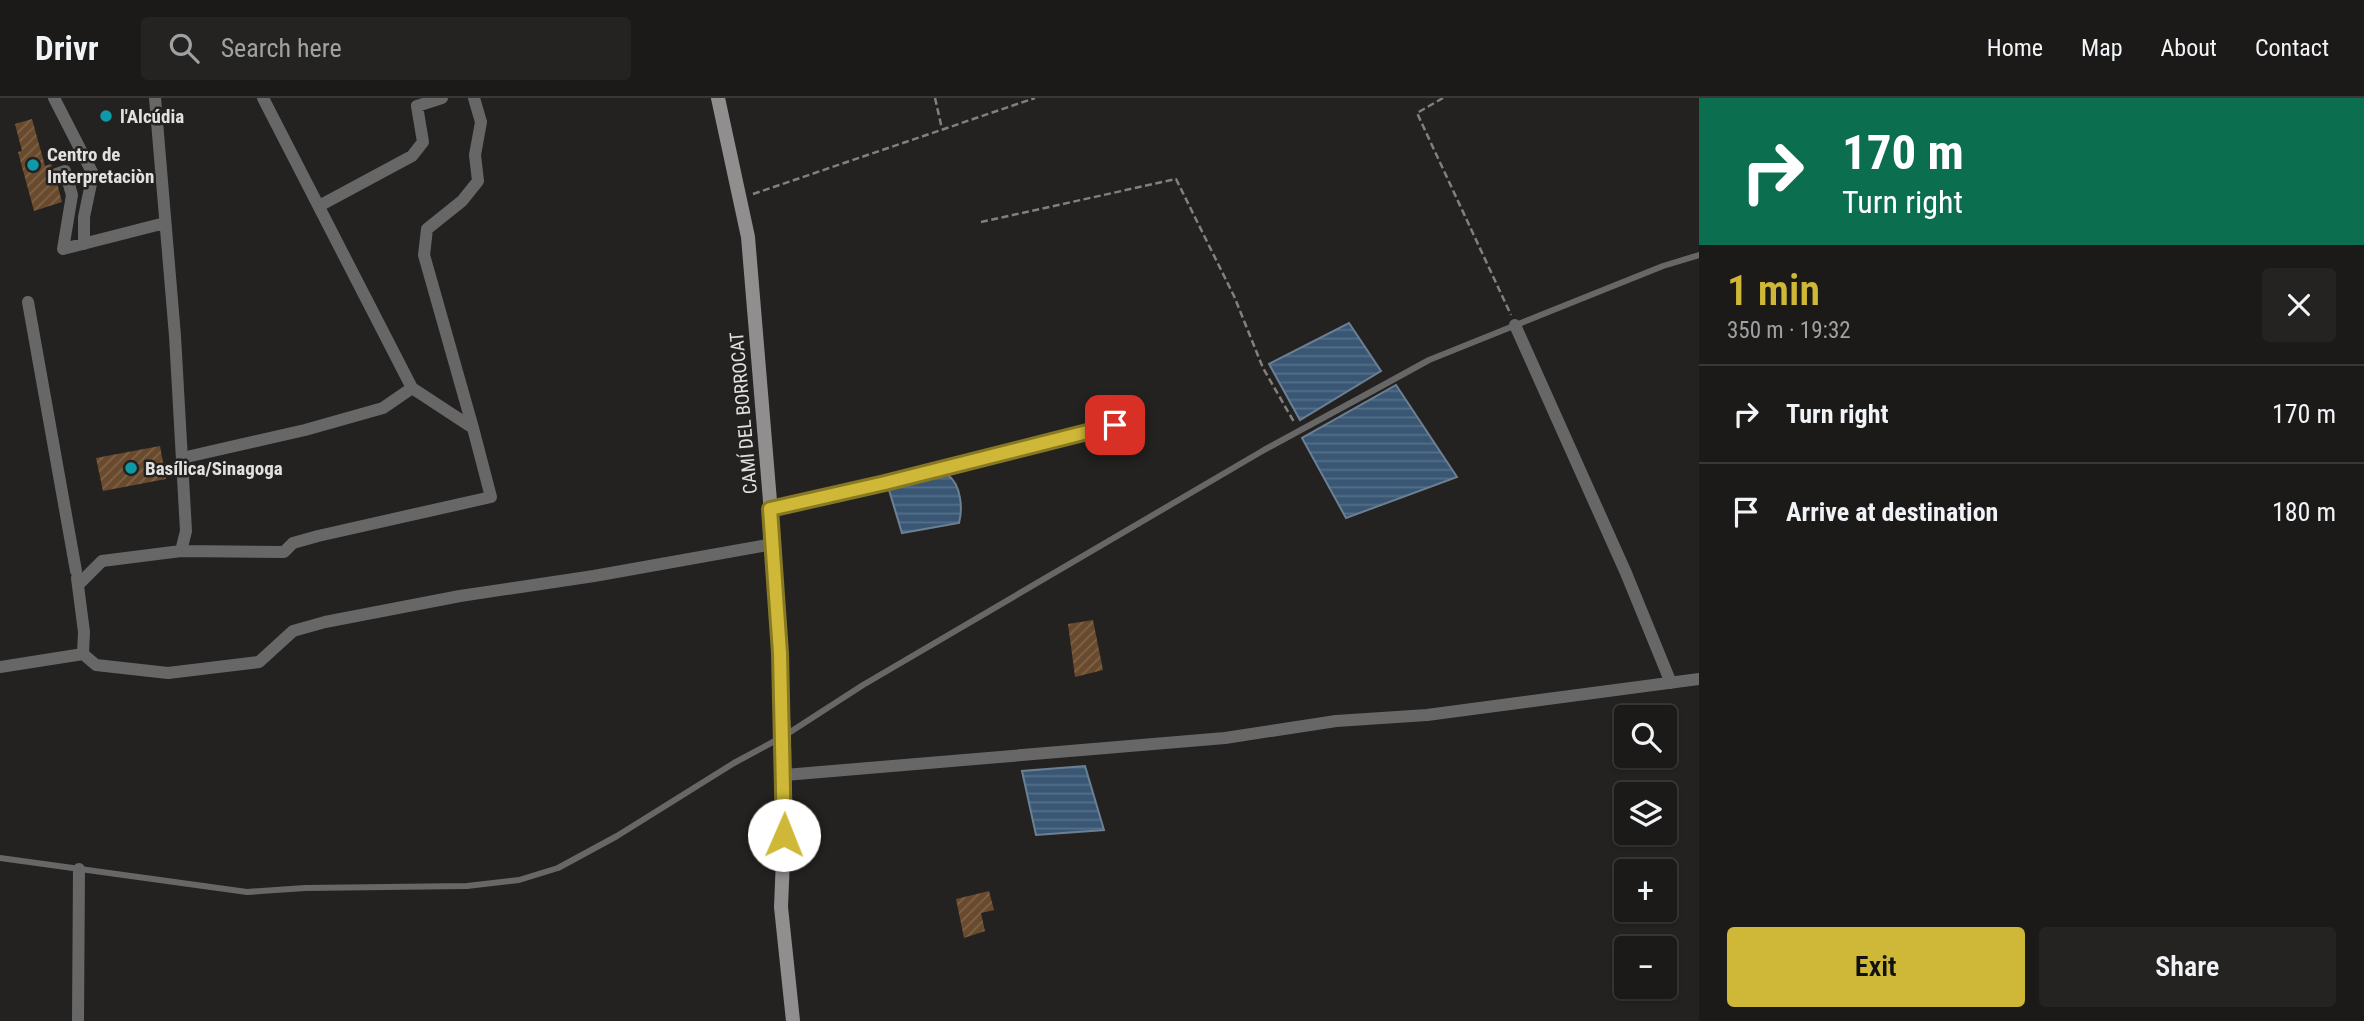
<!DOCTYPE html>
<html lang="en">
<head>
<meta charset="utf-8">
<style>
  :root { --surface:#1b1a18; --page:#242321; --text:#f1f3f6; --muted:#a0a1a2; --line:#393837; --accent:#cfb837 }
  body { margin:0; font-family:"Roboto Condensed",sans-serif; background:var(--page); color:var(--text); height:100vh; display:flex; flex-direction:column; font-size:26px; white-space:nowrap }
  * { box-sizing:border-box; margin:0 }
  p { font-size:23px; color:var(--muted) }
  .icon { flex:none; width:38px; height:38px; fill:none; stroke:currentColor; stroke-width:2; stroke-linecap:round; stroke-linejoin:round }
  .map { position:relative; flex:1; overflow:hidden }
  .details { display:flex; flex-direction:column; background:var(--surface); width:665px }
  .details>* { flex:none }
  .hud { background:#0b6e4f; color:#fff; overflow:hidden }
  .buttons { position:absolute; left:1614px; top:607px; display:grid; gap:14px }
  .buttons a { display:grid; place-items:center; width:63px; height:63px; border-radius:7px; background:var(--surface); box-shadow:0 2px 5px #0004,0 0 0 2px var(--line); font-size:35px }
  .pin { position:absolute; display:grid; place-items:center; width:60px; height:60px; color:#fff; margin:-30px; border-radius:14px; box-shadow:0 4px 10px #0006 }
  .me { position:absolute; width:77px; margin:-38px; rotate:1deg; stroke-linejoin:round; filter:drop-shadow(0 0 5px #0008) }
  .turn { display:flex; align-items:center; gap:24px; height:147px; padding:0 28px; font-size:32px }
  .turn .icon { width:91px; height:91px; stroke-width:2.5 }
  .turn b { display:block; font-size:49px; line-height:60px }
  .round { display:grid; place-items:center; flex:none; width:74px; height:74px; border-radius:7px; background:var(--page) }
  .head { display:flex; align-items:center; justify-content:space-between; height:119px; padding:0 28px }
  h1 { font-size:42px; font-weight:600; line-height:52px; color:var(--accent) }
  .primary-button { display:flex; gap:14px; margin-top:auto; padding:14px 28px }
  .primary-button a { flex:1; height:80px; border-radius:7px; background:var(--accent); color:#111; font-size:28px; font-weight:600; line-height:80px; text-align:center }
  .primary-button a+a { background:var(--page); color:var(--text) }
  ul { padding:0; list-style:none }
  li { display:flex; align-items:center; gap:21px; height:98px; padding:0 28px; border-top:2px solid var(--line) }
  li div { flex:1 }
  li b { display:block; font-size:26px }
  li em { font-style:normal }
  header { display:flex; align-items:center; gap:42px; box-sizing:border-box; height:98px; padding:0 35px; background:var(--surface); border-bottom:2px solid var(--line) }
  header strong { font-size:33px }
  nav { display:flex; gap:38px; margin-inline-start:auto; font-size:24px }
  .search { width:490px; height:63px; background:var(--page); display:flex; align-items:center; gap:18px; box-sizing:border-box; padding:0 24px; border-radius:7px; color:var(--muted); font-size:26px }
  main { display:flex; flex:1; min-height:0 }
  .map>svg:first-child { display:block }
  .water { fill:url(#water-rules); stroke:#6c8094; stroke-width:2 }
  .building { fill:url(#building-hatch) }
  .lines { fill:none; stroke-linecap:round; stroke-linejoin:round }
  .path { stroke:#81807e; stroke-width:2.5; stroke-dasharray:7 3.5; stroke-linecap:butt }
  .lane { stroke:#686767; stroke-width:6 }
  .street { stroke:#686767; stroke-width:12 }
  .secondary { stroke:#908e8e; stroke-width:14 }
  .route-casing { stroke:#877824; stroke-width:18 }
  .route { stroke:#cfb837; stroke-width:12 }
  .culture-dot { fill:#0f9aa8; stroke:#242220; stroke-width:2.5 }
  .labels { text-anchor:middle; stroke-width:5; stroke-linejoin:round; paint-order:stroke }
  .poi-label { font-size:19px; font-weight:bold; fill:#e2e1e0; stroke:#242220; text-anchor:start }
  .street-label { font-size:19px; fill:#e2e1e0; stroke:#242220 }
</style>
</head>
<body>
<header>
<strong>Drivr</strong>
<div class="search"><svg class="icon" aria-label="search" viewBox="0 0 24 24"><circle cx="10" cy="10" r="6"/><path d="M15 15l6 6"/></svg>Search here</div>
<nav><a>Home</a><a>Map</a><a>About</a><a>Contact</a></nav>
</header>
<main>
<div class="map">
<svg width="1699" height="923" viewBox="0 0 1699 923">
  <defs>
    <pattern id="water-rules" width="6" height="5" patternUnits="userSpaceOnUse" patternTransform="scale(1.75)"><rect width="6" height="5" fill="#395774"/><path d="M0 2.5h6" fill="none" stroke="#556f88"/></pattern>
    <pattern id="building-hatch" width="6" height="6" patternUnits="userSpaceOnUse" patternTransform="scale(1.75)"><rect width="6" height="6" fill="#694a2d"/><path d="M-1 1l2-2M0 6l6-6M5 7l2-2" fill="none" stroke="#7e644b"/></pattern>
  </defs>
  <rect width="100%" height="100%" fill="#242220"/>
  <path class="water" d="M1349,225L1381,273L1300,322L1269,266Z
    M1396,287L1457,379L1346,420L1302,340Z
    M948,377C961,387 963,410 959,425L902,435L889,392L928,380Z
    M1085,668L1104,732L1036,737L1022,673Z"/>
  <path class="building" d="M32,21L45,68L51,66L52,68L47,72L46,79L49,84L57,85L62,104L34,113L18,54L22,53L15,26Z
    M160,348L166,381L103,393L96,360Z
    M1093,522L1103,572L1075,579L1068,526Z
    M989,793L994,812L981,815L985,833L964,840L956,801Z"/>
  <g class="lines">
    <path class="path" d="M935,0L942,31
      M1443,0L1417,15L1511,217
      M753,96L1035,0
      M981,124L1176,81L1234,198L1263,270L1294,324"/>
    <path class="lane" d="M0,760L247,794L305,790L467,788L519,782L558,770L617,738L734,665L784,638L863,587L1264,352L1367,296L1429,262L1663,168L1699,157"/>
    <path class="street" d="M54,0L93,76L84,119V146
      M54,77L65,73L72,97L63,151L165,125
      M319,108L412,58L423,44L417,8L442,0
      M28,204L76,473
      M1515,227L1626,475L1671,585
      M473,330L424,157L427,131L462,103L478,83L475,57L481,24L474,0
      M182,360L305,332L383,310L412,290L263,0
      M770,411L885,385L1115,327
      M181,453L284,454L293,445L318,438L491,399L473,330L412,290
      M78,487L102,463L181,453L186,433L175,238L155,0
      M83,556L96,567L168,575L259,564L293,533L325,524L460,498L594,478L773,446
      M0,569L83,556L84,534L77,480
      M785,677L1225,640L1336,623L1427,617L1699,581
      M78,923L79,771"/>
    <path class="secondary" d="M718,0L748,139L774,451L784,638L785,712L781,809L793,923"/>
  </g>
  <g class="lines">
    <defs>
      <path id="route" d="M784,737L780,555L770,411L885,385L1115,327"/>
    </defs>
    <use href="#route" class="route-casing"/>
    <use href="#route" class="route"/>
  </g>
  <g class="culture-dot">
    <circle cx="106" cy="18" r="7"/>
    <circle cx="33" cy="67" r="7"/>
    <circle cx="131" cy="370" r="7"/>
  </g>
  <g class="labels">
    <g class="poi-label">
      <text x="120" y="25">l'Alcúdia</text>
      <text x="47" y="63">Centro de<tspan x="47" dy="22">Interpretaciòn</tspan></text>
      <text x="145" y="377">Basílica/Sinagoga</text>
    </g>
    <g class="street-label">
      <text transform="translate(743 315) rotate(-95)" y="7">CAMÍ DEL BORROCAT</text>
    </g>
  </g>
</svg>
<div class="buttons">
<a><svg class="icon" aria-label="search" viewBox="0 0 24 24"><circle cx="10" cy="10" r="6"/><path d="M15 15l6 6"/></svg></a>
<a><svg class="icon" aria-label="layers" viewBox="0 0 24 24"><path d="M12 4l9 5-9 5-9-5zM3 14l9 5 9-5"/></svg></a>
<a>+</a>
<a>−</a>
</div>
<div class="pin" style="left:1115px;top:327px;background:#d93025"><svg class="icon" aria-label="arrive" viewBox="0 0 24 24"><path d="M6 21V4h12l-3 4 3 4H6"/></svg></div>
<svg class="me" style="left:784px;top:737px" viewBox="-20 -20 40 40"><circle r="19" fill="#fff"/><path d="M0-13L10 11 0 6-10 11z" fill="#cfb837"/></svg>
</div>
<section class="details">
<div class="hud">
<div class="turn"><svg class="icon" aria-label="right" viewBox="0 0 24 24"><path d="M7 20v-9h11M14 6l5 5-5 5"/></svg><div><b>170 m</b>Turn right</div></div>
</div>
<div class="head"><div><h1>1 min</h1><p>350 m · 19:32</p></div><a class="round"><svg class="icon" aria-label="close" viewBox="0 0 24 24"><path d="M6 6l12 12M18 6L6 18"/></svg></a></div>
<ul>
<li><svg class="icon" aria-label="right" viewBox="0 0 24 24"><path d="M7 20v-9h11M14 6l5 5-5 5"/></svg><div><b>Turn right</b></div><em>170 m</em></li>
<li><svg class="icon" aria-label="arrive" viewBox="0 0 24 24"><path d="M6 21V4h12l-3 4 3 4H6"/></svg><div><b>Arrive at destination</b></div><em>180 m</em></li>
</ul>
<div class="primary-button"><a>Exit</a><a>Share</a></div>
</section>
</main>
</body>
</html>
